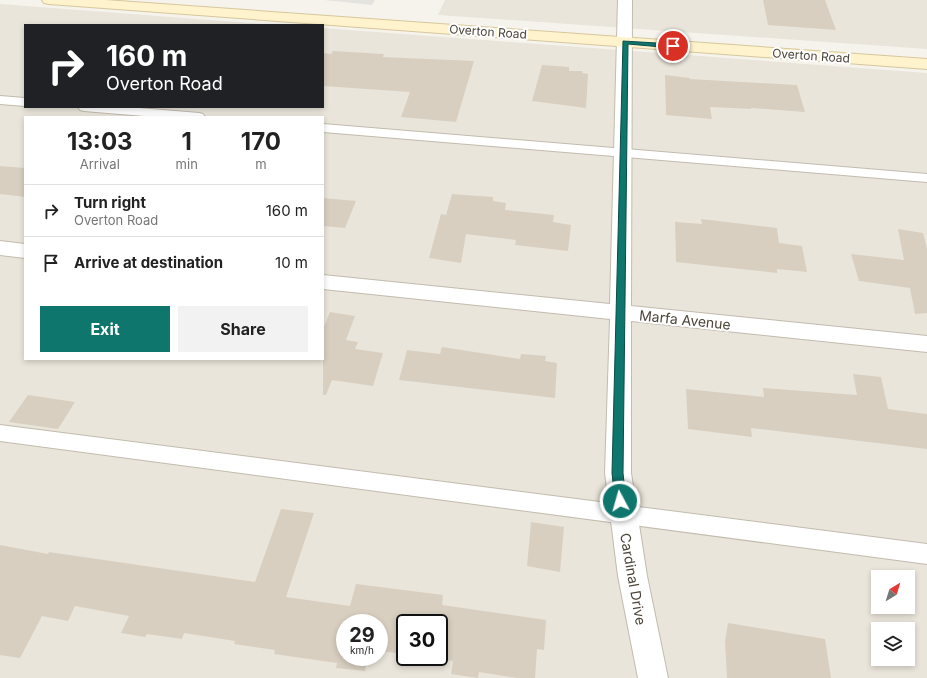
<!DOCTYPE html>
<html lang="en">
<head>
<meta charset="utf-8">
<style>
  :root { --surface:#fff; --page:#f2f2f2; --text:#222; --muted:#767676; --line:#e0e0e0; --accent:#0f766e }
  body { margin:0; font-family:Inter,sans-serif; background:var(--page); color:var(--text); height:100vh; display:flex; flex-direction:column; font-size:15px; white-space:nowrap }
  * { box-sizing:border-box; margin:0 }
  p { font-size:13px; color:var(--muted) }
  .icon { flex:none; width:22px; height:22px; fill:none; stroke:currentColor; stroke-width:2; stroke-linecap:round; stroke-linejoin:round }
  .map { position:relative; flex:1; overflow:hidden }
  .details { position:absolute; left:24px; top:116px; width:300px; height:244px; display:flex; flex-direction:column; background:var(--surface); border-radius:0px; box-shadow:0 2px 6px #0003 }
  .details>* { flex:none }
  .guide { position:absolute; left:24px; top:24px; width:300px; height:84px; border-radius:0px; box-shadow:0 2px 6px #0003; background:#202124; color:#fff; overflow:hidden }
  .needle { width:26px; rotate:38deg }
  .controls { position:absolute; left:871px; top:570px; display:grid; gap:8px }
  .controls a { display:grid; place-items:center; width:44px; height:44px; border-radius:0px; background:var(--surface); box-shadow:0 2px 6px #0003; font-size:20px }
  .speed { position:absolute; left:336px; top:614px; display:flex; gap:8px; font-size:20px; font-weight:700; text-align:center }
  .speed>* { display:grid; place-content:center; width:52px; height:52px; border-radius:50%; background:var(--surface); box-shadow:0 2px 6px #0003; line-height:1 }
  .speed small { font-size:10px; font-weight:400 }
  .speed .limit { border:2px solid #111; border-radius:6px; background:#fff; color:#111 }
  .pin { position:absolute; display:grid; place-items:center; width:34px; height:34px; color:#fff; margin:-17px; border:2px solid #fff; border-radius:50%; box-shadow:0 1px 4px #0007 }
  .me { position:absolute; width:44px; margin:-22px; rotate:354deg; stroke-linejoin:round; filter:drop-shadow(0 0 3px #0008) }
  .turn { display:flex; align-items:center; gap:14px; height:84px; padding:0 16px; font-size:18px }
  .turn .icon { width:52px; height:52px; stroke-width:2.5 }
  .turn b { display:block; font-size:28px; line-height:34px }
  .eta { display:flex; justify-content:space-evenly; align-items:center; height:68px; text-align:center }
  .eta b { font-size:24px; font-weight:700; line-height:28px }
  .primary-button { display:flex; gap:8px; margin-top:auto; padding:8px 16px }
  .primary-button a { flex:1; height:46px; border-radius:0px; background:var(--accent); color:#fff; font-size:16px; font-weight:700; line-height:46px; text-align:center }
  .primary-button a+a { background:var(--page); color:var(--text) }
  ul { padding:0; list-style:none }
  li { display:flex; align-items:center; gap:12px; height:52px; padding:0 16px; border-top:1px solid var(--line) }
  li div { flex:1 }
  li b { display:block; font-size:15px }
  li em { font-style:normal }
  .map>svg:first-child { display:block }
  .residential { fill:#eae5da; fill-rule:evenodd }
  .parking { fill:#e5e3e0 }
  .building { fill:#d8cfc1 }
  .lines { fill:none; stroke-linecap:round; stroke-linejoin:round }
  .lane-casing { stroke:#c2bbae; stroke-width:2 }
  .street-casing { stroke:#c2bbae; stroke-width:2 }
  .secondary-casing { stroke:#d6c79b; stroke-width:2 }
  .lane { fill:#fff; fill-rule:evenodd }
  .street { fill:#fff; fill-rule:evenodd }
  .secondary { fill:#fff3cd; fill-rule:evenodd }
  .route { fill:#0f766e; stroke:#0a4d48 }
  .labels { text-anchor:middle; stroke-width:4; stroke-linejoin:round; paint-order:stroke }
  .far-street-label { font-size:12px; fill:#4b4439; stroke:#fff }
  .street-label { font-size:14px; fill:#4b4439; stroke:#fff }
</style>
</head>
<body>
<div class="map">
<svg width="927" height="678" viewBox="0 0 927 678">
  <rect width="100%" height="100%" fill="#f6f3ec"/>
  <path class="residential" d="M445,0H927V49L438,15Z
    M0,4L276,25H25V107H323V28L927,73V678H0ZM25,117H323V359H25ZM878,577H908V607H878ZM345,623H379V657H345ZM405,623H439V657H405ZM878,629H908V659H878Z"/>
  <path class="parking" d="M324,0H375L372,5Z"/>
  <path class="building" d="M763,0H825L836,30L768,25Z
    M333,51L384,54L383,57L474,61L456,122L401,117L410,92L323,86V53L331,54Z
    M542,65L569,67V71H582V73L588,74L586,108L532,101Z
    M665,75L690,78V79L797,85L805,112L751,108V109L710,107L712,119L666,115Z
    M0,166L25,168V197L0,194Z
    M452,194L493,197V201L506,203L505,210L554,215L553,222L571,225L568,251L515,245L516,240L466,234L461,263L429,258L441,214L446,215Z
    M323,198L356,201L345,228L323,226Z
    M701,219L777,228L779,243L802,246L807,272L777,269V273L676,262L675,222L702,224Z
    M898,229L923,233L927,249V313L915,314L910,288L859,281L851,254L904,260Z
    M330,312L355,316L346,340L358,342L355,349L383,353L373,386L332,380L326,395H323V329Z
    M442,347L520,359L521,354L546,356L545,361L557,363L555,398L399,380L407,350L440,354Z
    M853,374L881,377L888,409L927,414V449L751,428L752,437L688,429L686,389L764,397L763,388L857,395Z
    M28,395L75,402L58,429L9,422Z
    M281,509L314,513L286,597L350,606L356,584L443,595L442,605L546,620L544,650L537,649L535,678H517L479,672L478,678L451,674L453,661L422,657H439V623H405V654L379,651V623H345V657H368L365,671L336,668L337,663L274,654L275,650L234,644L235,641L184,633L182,639L147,634L145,637L121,633L129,616L75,606L68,621L42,616L20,658L0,655V545L48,554L49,552L255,582Z
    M531,522L564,527L560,572L527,566Z
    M728,623L825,639L831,678H727L725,641Z"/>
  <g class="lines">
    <defs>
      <path id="lane" d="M0,96L25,98V106L0,104Z
        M78,107H127L199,113L203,114L205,117H156L84,111L80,110Z
        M323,124L927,174V182L323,132Z
        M0,425L927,544V564L0,441Z"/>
      <path id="street" d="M618,0H632L631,306L927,336V352L631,321V473L647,576L668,678H638L618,576L605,473L610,319L323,289V275L610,304Z
        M0,241L25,244V258L0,255Z"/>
      <path id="secondary" d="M42,0H105L927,59V69L49,4L44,3Z"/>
    </defs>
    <use href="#lane" class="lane-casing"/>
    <use href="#street" class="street-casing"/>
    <use href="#secondary" class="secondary-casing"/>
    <use href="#lane" class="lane"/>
    <use href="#street" class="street"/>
    <use href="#secondary" class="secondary"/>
  </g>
  <path class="route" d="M623,41L673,44L676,46L673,48L628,44L623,473L626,501L624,504L620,505L617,504L615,501L612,473Z"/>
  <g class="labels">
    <g class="far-street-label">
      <text transform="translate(488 32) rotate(4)" y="4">Overton Road</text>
      <text transform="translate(811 56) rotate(4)" y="4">Overton Road</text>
    </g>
    <g class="street-label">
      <text transform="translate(685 320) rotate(6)" y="5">Marfa Avenue</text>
      <text transform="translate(633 579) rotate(80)" y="5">Cardinal Drive</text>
    </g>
  </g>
</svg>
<div class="controls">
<a><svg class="needle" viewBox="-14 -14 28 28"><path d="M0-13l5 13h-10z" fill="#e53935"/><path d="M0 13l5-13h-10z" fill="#767676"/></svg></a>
<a><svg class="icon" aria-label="layers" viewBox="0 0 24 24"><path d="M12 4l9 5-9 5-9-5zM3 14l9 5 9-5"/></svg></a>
</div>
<div class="speed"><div>29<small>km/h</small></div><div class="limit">30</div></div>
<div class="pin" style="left:673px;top:46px;background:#d93025"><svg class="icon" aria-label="arrive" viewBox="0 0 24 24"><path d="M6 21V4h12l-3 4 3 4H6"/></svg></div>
<svg class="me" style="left:620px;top:501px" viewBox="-20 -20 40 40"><circle r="17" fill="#0f766e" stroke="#fff" stroke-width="3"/><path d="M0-11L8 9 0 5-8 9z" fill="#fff"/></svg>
<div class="guide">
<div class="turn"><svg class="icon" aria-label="right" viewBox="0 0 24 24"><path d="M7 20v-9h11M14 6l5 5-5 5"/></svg><div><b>160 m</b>Overton Road</div></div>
</div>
<section class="details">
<div class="eta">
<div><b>13:03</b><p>Arrival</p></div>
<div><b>1</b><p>min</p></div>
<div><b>170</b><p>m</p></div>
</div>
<ul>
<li><svg class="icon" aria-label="right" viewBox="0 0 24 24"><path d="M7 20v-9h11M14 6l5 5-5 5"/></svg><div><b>Turn right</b><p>Overton Road</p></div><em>160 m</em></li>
<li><svg class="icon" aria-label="arrive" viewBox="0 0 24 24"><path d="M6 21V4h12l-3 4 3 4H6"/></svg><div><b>Arrive at destination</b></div><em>10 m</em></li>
</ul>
<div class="primary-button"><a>Exit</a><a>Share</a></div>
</section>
</div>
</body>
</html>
